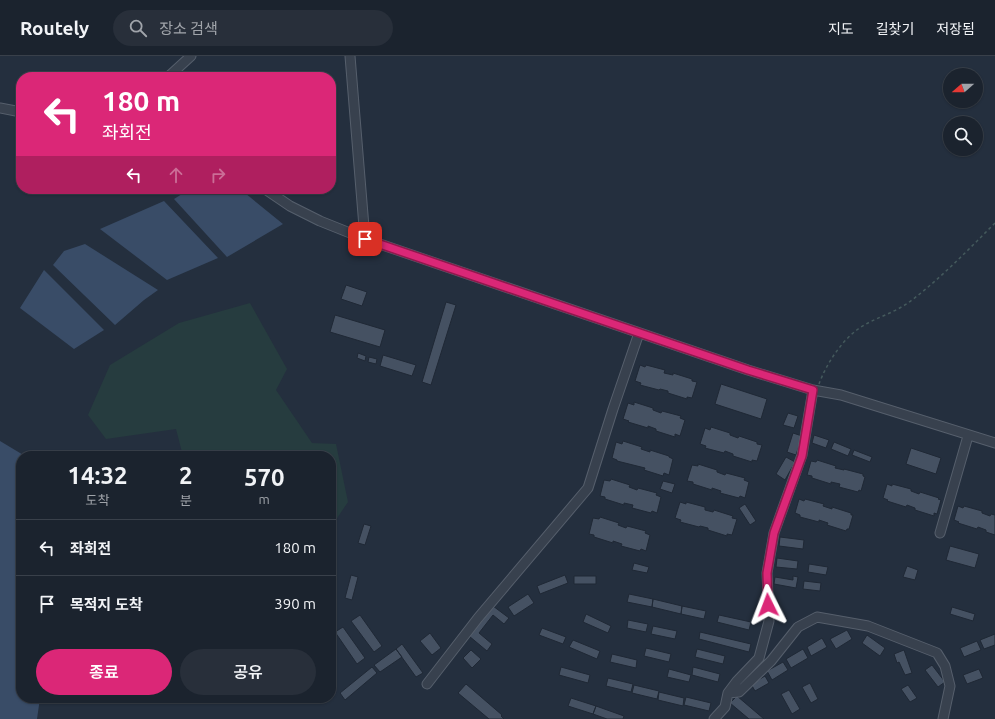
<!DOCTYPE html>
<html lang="ko">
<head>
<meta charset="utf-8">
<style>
  :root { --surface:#1b232e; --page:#282f3a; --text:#f1f3f6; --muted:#a0a4aa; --line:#39404a; --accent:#db2777 }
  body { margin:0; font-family:Ubuntu,"Noto Sans KR",sans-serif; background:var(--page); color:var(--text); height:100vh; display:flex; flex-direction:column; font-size:15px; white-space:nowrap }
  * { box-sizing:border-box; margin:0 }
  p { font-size:13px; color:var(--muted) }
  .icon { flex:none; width:22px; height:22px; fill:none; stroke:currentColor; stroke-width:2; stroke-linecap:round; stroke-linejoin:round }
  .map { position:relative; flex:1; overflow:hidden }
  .side { position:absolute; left:16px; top:395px; width:320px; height:252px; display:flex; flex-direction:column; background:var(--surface); border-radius:16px; box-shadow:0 1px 3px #0004,0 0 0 1px var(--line) }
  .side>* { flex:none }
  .banner { position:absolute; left:16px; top:16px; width:320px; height:122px; border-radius:16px; box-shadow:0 1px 3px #0004,0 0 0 1px var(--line); background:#db2777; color:#fff; overflow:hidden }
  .needle { width:26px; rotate:250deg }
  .tools { position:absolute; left:943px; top:12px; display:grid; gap:8px }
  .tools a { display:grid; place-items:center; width:40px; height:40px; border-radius:50%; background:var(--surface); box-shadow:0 1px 3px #0004,0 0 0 1px var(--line); font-size:20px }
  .pin { position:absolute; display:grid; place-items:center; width:34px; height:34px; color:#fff; margin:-17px; border-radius:8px; box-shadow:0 2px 6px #0006 }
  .me { position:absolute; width:44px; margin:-22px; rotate:357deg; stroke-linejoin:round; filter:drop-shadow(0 0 3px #0008) }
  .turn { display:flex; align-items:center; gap:14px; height:84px; padding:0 20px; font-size:18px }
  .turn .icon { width:52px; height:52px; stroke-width:2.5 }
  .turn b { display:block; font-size:28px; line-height:34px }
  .lanes { display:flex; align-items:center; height:38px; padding:0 20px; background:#0003; justify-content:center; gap:20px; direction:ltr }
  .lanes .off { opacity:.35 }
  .eta { display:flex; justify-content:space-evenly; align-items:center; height:68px; text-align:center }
  .eta b { font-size:24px; font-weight:600; line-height:28px }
  .primary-button { display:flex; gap:8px; margin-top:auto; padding:8px 20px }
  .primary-button a { flex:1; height:46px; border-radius:24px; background:var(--accent); color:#fff; font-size:16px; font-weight:600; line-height:46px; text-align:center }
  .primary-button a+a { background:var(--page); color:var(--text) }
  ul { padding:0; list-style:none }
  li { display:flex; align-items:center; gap:12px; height:56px; padding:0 20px; border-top:1px solid var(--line) }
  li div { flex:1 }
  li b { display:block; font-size:15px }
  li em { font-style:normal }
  header { display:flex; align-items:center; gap:24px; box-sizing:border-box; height:56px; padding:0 20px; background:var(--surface); border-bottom:1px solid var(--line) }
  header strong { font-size:19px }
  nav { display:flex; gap:22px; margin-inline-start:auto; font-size:14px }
  .search { width:280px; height:36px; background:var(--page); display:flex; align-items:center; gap:10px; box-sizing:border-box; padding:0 14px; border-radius:22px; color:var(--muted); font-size:15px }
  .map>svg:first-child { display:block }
  .green { fill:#263c3f }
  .water { fill:#394c67 }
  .building { fill:#455162; stroke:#1f2835 }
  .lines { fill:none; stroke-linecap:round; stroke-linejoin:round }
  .minor-casing { stroke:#565f6c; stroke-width:11 }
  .path { stroke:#44595c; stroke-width:1.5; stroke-dasharray:3 3; stroke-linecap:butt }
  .minor { stroke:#38414e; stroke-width:9 }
  .route-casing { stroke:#8e194d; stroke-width:10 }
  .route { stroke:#db2777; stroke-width:7 }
</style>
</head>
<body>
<header>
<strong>Routely</strong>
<div class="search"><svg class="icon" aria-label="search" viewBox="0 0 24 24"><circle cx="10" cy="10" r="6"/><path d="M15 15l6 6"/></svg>장소 검색</div>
<nav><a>지도</a><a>길찾기</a><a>저장됨</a></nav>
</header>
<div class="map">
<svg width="995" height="663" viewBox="0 0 995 663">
  <rect width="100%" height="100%" fill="#242f3e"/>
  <path class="green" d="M250,247L287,313L276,334L312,387L336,388L348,446L331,471V400H183L176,373L106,383L88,359L110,309L179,267Z"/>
  <path class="water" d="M190,133H240L283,168L227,201L174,143Z
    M164,145L218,202L167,224L100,173Z
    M85,188L158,234L144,244L115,269L53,209L64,195Z
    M44,214L104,274L74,293L20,252Z
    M0,385L25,400H21V440L18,442L21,457V642H40L37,663H0Z"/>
  <path class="building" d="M346,229L367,236L362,250L341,243Z
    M446,246L456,249L431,329L422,326Z
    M335,259L385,274L380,291L330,276Z
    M358,297L366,300L365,305L357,302Z
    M383,299L416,309L412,320L380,310Z
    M369,301L377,303L376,308L368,306Z
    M640,309L645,311L646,309L665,314L664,317L673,319V317L692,323V325L697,326L692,342L687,341V343L668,337V335L660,333L659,334L640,329L641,327L635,325Z
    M721,328L767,343L761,363L715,348Z
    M634,346L653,352V354L661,357L662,355L681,360L680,362L685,364L680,380L675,378V381L656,375V373L648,370V372L628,366L629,365L623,363L628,347L634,349Z
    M788,357L798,360L794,372L783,369Z
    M711,371L730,377V379L738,382L739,380L757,386V388L762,389L757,405L752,404V406L733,400V398L725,395L724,397L705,392L706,390L700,388L705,372L710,374Z
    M793,377L802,380L796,399L787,396Z
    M814,379L829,384L826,392L812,387Z
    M623,385L642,391L641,393L650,396V394L669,400V401L673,403L669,419L664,417L663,420L644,414L645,412L617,405V404L612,402L616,386L622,388Z
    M834,386L851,393L848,400L831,393Z
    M911,392L941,402L936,418L906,408Z
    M854,394L872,401L870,406L852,399Z
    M786,401L795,406L785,424L776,418Z
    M817,404L836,410L835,412L844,414V413L863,418V420L865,421L861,435L859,434L858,436L839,431L840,428L831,426V428L812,422V420L807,419L811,405L816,406Z
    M698,408L717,414V416L725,419L726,417L745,422L744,424L749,426L745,442L740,440L739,442L720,437L721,435L712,432V434L693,428V426L687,425L692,409L698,410Z
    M611,423L630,429L629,431L637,434L638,432L657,437L656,439L661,441L657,457L652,455L651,457L632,452L633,449L624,447V449L605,443V441L600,440L604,424L610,425Z
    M663,425L675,428L672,437L660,433Z
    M887,428L892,430V428L911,433V435L919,438L920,436L939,442L938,443L941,444L937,458L934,457V460L915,454V452L907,449L906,451L887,445L888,444L883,442Z
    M799,443L804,445L805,443L824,448L823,450L832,453V451L851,457V459H853L849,473H847L846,475L827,469L828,467L819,464V466L800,461V459L795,457Z
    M680,446L686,448V446L705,451V454L713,456L714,454L733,460L732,462L737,463L732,479L727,478V480L708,474V472L700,470L699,471L680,466L681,464L675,462Z
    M745,448L756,465L750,469L739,452Z
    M958,450L963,452L964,450L982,455V457L990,460L991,458L995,459V479L986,476V474L978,471L977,473L958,467L959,466L954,464Z
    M600,461L619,467L618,469L626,472L627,470L646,475L645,477L650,479L646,495L641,493L640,495L621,490L622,488L613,485V487L594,481V479L589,478L593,462L599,463Z
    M364,468L371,470L365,489L358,487Z
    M780,481L804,484L803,493L779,490Z
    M950,490L979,498L975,512L946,504Z
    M777,502L798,505L797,513L776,511Z
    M634,507L649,511L647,517L632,514Z
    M809,508L828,511L826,519L808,516Z
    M907,510L918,514L915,524L903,521Z
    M351,519L358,521L352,544L345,542Z
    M565,519L568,527L540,538L537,530Z
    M574,520H596V528H574Z
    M793,520L798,521L796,532L774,528L775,521L793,524Z
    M804,525L821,527L820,535L803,533Z
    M528,538L534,547L514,560L508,551Z
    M629,538L653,543L652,551L627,546Z
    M653,543L682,550L681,558L652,551Z
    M493,550L509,562L504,568L493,559L479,577L492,588L487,595L469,580Z
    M682,550L706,555L704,563L681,558Z
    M952,551L975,558L973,565L950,558Z
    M586,558L611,570L608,577L583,566Z
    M360,559L382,590L374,596L351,565Z
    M719,559L751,566L749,574L717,566Z
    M628,564L648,568L646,576L627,572Z
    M653,570L677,575L675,583L651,578Z
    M343,571L365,602L357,608L335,576Z
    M542,572L566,581L563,588L539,579Z
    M847,574L852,583L836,593L830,583Z
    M700,576L751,588L749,596L699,583Z
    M430,577L441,592L432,599L420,585Z
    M995,578V589L984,593L980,584Z
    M867,579L885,592L880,600L862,587Z
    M822,582L827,591L811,600L807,591Z
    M573,584L600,595L597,603L569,591Z
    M977,585L981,594L964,601L960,592Z
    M402,588L423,617L416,621L396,593Z
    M646,592L671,598L669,606L644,600Z
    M396,593L402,601L380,616L374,609Z
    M697,593L725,600L723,608L695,601Z
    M803,593L808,602L791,612L786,603Z
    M471,594L481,603L472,612L463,602Z
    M904,594L912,617L905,619L899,606L897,607L894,598Z
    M612,598L637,604L636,612L610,606Z
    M783,606L788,614L772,624L767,615Z
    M932,609L945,626L938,631L925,614Z
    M372,611L377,617L345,644L340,637Z
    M561,611L590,619L588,627L559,619Z
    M693,611L720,618L718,626L692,619Z
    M669,613L691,619L689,626L667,621Z
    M979,613L983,622L967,628L963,619Z
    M765,620L769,627L755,635L751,628Z
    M608,622L633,628L631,636L606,630Z
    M810,627L818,643L811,647L802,631Z
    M466,628L502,659L501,660L504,663H489L458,637Z
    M634,629L659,635L657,643L632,637Z
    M908,629L917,642L910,646L901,633Z
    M789,634L800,653L792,658L781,638Z
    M659,636L684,642L683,650L658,644Z
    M737,640L764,663H749L730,647Z
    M686,641L711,647L709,655L684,649Z
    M571,642L596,650L593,658L568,650Z
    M596,650L624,660L623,663H607L593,658Z"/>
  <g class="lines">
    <defs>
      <path id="minor" d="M350,0L365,183
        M168,21L191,0
        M0,52L21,56
        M265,133L290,150L320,165L365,183L748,314L813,334L841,339L995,387
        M940,477L968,380
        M427,628L478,562L588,432L613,353L639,277
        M728,637L739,636L771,605L798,571L817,561L868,570L937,597L945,610L950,630L943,663
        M714,663L725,651L728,637L737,625L759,602L769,565L767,517L774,477L802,399L813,334"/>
    </defs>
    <use href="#minor" class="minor-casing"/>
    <path class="path" d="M819,328C827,306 845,279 866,268C881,260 898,255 912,244C942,221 968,194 995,167"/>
    <use href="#minor" class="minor"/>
  </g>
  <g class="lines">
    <defs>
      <path id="route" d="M365,183L748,314L813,334L802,400L774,477L767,517L768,549"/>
    </defs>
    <use href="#route" class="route-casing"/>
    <use href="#route" class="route"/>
  </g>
</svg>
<div class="tools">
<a><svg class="needle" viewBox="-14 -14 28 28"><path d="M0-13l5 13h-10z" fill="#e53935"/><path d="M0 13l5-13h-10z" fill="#a0a4aa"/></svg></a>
<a><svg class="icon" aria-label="search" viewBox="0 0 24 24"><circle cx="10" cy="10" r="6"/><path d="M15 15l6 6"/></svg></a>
</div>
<div class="pin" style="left:365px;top:183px;background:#d93025"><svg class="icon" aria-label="arrive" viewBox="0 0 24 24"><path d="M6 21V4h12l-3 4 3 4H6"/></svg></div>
<svg class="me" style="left:768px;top:549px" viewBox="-20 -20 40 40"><path d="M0-17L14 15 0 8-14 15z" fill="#db2777" stroke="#fff" stroke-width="4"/></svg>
<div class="banner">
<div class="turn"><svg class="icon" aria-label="left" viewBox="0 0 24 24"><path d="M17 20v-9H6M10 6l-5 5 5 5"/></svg><div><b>180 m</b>좌회전</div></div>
<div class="lanes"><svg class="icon" aria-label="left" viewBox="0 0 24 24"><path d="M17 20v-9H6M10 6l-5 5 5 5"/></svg><svg class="icon off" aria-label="ahead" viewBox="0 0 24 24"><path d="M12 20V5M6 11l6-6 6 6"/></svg><svg class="icon off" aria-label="right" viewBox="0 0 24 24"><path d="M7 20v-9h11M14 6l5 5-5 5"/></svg></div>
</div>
<section class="side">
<div class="eta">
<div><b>14:32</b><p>도착</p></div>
<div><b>2</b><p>분</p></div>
<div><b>570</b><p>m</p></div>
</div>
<ul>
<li><svg class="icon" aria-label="left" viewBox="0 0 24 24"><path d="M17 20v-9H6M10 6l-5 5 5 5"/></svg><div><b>좌회전</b></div><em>180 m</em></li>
<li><svg class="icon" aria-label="arrive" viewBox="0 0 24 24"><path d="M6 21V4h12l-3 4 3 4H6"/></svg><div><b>목적지 도착</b></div><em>390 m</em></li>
</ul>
<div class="primary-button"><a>종료</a><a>공유</a></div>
</section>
</div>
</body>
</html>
